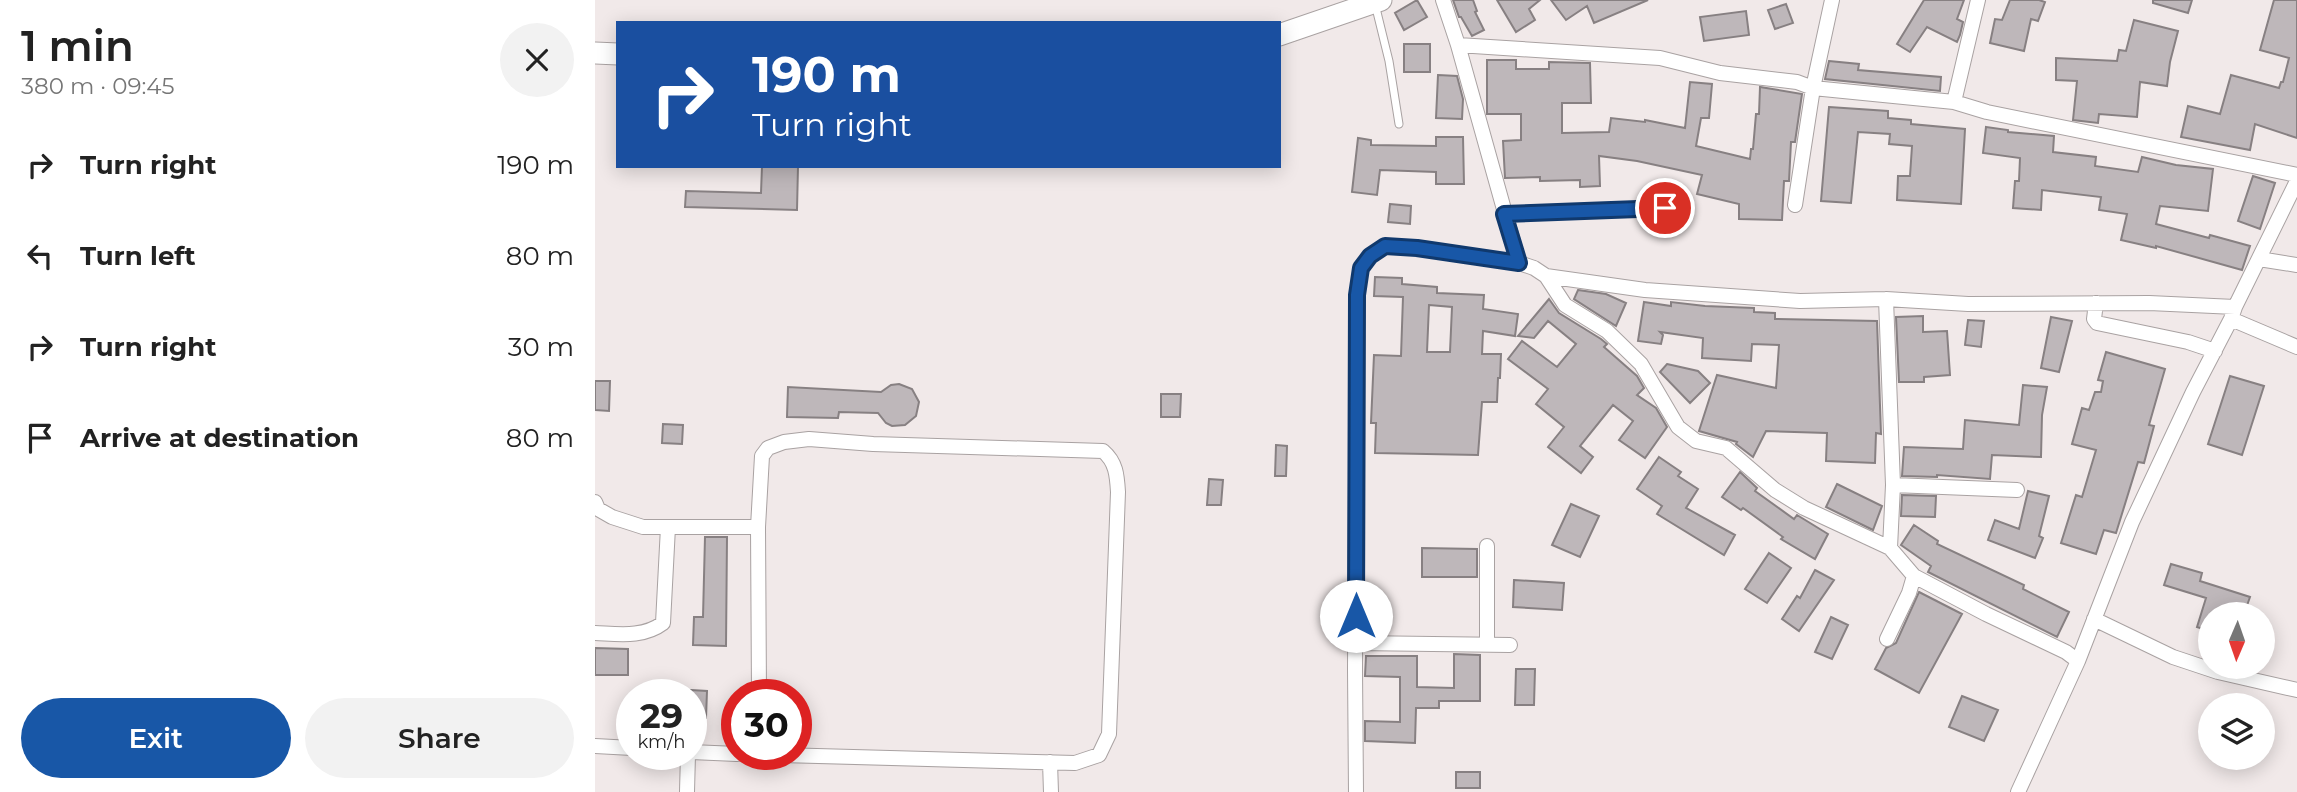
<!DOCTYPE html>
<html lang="en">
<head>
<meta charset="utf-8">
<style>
  :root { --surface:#fff; --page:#f2f2f2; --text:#222; --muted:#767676; --accent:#1857a7 }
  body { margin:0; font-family:Montserrat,sans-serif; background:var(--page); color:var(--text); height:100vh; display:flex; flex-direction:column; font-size:26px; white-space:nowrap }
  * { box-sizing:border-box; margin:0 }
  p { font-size:23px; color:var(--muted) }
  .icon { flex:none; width:38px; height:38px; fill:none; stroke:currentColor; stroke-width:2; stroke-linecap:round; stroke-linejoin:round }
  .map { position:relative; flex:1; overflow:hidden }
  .side { display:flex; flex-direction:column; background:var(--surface); width:595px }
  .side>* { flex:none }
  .top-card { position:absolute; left:21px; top:21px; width:665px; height:147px; border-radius:0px; box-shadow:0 4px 18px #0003; background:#1a4fa0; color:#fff; overflow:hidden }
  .needle { width:46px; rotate:182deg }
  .fabs { position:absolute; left:1603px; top:602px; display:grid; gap:14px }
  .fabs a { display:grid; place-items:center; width:77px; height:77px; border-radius:50%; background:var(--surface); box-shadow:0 4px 18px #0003; font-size:35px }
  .speed { position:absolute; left:21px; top:679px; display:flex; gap:14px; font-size:35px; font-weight:700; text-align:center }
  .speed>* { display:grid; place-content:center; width:91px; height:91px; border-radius:50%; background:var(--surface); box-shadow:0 4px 18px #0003; line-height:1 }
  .speed small { font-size:18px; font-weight:400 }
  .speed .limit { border:10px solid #d22; background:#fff; color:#111 }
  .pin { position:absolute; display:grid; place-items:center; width:60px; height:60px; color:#fff; margin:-30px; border:4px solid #fff; border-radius:50%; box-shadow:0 2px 7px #0007 }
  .me { position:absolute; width:77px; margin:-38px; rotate:0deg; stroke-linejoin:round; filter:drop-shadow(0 0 5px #0008) }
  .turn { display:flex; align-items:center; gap:24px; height:147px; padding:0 21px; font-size:32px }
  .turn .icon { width:91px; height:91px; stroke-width:2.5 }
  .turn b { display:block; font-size:49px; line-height:60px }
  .round { display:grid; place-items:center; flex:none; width:74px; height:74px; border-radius:37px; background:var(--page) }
  .summary { display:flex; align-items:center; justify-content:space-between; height:119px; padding:0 21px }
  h1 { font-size:42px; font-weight:600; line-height:52px }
  .button { display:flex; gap:14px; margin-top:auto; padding:14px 21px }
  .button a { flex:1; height:80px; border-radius:42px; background:var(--accent); color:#fff; font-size:28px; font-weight:600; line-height:80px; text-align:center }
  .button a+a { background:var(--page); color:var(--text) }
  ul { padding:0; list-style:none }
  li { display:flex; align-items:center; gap:21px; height:91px; padding:0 21px }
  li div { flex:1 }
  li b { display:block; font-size:26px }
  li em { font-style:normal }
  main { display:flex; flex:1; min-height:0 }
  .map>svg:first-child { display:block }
  .building { fill:#beb7ba; stroke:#878082; stroke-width:2; fill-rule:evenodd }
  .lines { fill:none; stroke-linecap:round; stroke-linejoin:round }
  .lane-casing { stroke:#a9a2a2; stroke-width:9 }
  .street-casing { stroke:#a9a2a2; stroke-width:16 }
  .secondary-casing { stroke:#a9a2a2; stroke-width:23 }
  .lane { stroke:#fff; stroke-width:7 }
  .street { stroke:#fff; stroke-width:14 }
  .secondary { stroke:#fff; stroke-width:21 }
  .route-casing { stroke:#10396d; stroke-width:18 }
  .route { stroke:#1857a7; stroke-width:12 }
</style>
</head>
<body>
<main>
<section class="side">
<div class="summary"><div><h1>1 min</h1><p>380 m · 09:45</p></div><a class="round"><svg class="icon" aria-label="close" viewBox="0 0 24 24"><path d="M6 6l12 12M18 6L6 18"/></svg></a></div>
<ul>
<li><svg class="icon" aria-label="right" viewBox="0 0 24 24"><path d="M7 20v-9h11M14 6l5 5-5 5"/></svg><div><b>Turn right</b></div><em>190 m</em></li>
<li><svg class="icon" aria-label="left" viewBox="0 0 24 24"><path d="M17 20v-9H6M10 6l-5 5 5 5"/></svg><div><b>Turn left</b></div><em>80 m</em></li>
<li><svg class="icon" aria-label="right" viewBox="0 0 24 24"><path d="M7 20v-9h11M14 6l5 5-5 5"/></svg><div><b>Turn right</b></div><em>30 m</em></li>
<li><svg class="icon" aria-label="arrive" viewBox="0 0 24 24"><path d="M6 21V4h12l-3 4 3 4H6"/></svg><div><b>Arrive at destination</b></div><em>80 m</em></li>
</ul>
<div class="button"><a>Exit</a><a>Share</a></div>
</section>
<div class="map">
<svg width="1702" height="792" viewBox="0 0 1702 792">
  <rect width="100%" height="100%" fill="#f1e9e9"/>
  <path class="building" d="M822,0L832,17L809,30L800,13Z
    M858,0H878L882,11L880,12L889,30L877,36L866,17H864Z
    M902,0H945L934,9L940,20L921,32Z
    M956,0H1053L999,23L992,6L971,20Z
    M1329,0H1369L1362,19L1368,22L1365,35L1362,42L1332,27L1315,52L1302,44Z
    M1415,0H1444L1450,2L1443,21L1436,19L1429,51L1395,43L1400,19L1407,20Z
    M1558,0H1597L1593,13L1558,3Z
    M1679,0H1702V138L1660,124L1655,150L1586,137L1593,106L1625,114L1636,75L1684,88L1686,82H1688L1694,58L1665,50Z
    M1191,4L1198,23L1180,29L1173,10Z
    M1151,11L1154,35L1109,41L1105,17Z
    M1539,20L1583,31L1575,62L1572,86L1545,82L1542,117L1504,114L1503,123L1478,120L1482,81L1461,80V58L1522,61L1524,50L1531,51Z
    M809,44H835V72H809Z
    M892,60H921V69H954V62L995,63L996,103H967V133L1014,132L1016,118L1050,122V120L1090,128L1095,82L1117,84L1114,118H1106L1101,146L1155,159L1156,149H1158L1161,114H1164L1165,87L1207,94L1200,142H1196L1194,181H1189L1187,220L1144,219V204L1102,194L1107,175L1042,161L1004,156L1005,186L985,187V180L945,181V177L910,178L908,141L926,140V114H892Z
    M1234,61L1264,64L1263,70L1346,77L1345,91L1230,79Z
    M843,75L862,76L868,99L867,119L841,118Z
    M1234,107L1293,111V118L1316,120V124L1370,129L1366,204L1302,200L1303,176H1315L1317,146L1294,144L1295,134L1263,132L1256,203L1226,201Z
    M1391,127L1413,130V132L1459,136L1458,152L1501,157L1500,166L1543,172L1547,157L1581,165L1618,169L1613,211L1565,206L1561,224L1614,238L1615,235L1655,246L1647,270L1561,246V248L1526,240L1532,214L1504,210L1506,197L1447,190L1446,210L1418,208L1420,181H1424L1425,158L1388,153Z
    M841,137H868L869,184H841V172L785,170L782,195L757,192L763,138L776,140V145L841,146Z
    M167,166H203L202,210L90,207L91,191L166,193Z
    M1658,176L1680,183L1665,229L1643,221Z
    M795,204L816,206L815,224L793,222Z
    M780,277L807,278V284L842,287V293L889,295L888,309L923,314L920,336L888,331L887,354H906L905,378H903L902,402H887L883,455L780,453L781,423H776L779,355L806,356L808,297L779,296ZM834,305L857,307L855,352H832Z
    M983,290L1011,294L1031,303L1021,326L979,299Z
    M954,299L964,313L1006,339L1012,344L1009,347L1042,376L1049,388L1042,395L1061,408L1072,427L1050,458L1024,440L1038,421L1018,405L985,446L998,457L986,473L953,447L969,427L941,404L953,389L913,359L927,341L962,367L981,344L953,321L939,338L923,336Z
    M1049,302L1076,306V302L1110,306L1159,308V312L1180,313V319L1282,321L1286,434L1281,433L1280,463L1231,461L1232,433L1171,431L1158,457L1141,444L1142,442L1104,431L1122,375L1181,388L1184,345L1157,344L1156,361L1107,358L1108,338L1065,332L1068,335L1066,344L1043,341Z
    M1328,316V332L1352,331L1355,375L1329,377V382H1304L1301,317Z
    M1456,317L1477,321L1464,372L1446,368Z
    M1373,320L1389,321L1386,347L1370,345Z
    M1511,352L1570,369L1554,425L1559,426L1549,463L1543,462L1521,533L1509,530L1501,554L1466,543L1481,495L1487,497L1501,450L1477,444L1487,408L1494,410L1500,392H1506L1508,381L1503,380Z
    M1072,364L1103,371L1115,383L1095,403L1065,372Z
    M1635,376L1669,386L1647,455L1613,444Z
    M0,381H15L14,411L0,410Z
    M304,384L317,389L324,402L321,416L310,425L297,426L291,423L283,413L244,412L243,418L192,417L193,387L286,392L296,385Z
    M1428,385L1452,387L1447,415L1446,457L1397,455L1395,479L1342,475V477L1307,476L1309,447L1368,449L1370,420L1424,425Z
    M566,394H586L585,417H566Z
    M68,424L88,425L87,444L67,443Z
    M681,445L692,446L691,476H680Z
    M1064,457L1086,472L1083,476L1103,489L1091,508L1140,535L1129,555L1062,514L1067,506L1042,489Z
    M1145,472L1162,488L1160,491L1199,519L1202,515L1233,534L1220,559L1186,539L1188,537L1148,508L1146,510L1127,497Z
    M614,479L628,480L626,505H612Z
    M1242,484L1287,506L1278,530L1231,507Z
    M1433,491L1454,496L1444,536L1448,538L1440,558L1393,540L1400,520L1424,529Z
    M1307,495L1341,496L1340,517L1306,516Z
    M976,504L1004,516L985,557L957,545Z
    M1319,525L1343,541L1342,544L1429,585L1428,589L1474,612L1462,637L1333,572L1336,566L1306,545Z
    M110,537H132L131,646L98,645L99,617H108Z
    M827,548L882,549V577H827Z
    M1174,553L1196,568L1172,603L1150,589Z
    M1576,564L1607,573L1605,581L1655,597L1649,614H1615V631L1602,627L1611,598L1569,585Z
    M1220,570L1239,580L1204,631L1187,619L1202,596L1205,598Z
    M919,580L969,583L967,610L918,607Z
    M1324,592L1367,614L1324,693L1280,669L1291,648L1301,643Z
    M1236,617L1253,625L1237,659L1220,652Z
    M0,648L33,649V675H0Z
    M859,654L885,655V701H844V708H821L820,743L770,741V721L805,722V677L770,676L771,656H822V687L859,688Z
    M921,669H940L939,705H920Z
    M96,690L112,691L111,718H96Z
    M1367,696L1403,710L1389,741L1354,727Z
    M861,772H885V788H861Z"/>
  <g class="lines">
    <defs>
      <path id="lane" d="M780,4L794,61L804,124
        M910,214L1070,208"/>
      <path id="street" d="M848,0L863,45L1065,58L1125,73L1202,82L1218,88L1237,0
        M1383,0L1359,102L1392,112L1702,175
        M863,45L924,263L939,268L951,276L1050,290L1205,301L1291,299L1373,304L1554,303L1640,307
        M1200,205L1218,88L1359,102
        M1664,259L1702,265
        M951,276L970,305L1012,331L1046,364L1083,427L1101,441L1131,448L1180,490L1209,508L1295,548L1319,576L1391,614L1471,652L1483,661
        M1291,299L1298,485L1295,548
        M1501,303L1499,319L1502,323L1593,342L1620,351
        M1636,319L1702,347
        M1298,485L1422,490
        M0,502L3,509L17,517L48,527H163
        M1499,619L1578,657L1623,672L1702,690
        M0,633C24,634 48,638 68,623L73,527
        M1292,639L1314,593L1319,576
        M761,643L915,645
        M892,643V546
        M0,746L37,748
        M96,752L142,754
        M152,754L480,763L504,755L514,734L523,492C522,475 521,462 508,451L278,444L214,439L189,442L173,448L167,456L163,527L164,695
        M455,762L456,792
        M92,792L93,754
        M761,792L760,670L762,295L766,268L775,256L790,246L822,248L924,263
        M1423,792L1483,661L1537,522L1598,392L1636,319L1640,307L1702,181"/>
      <path id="secondary" d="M684,35L786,0
        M0,53L23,54"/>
    </defs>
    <use href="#lane" class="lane-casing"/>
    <use href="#street" class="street-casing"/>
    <use href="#secondary" class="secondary-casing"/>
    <use href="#lane" class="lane"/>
    <use href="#street" class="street"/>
    <use href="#secondary" class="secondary"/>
  </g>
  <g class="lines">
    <defs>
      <path id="route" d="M761,616L762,295L766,268L775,256L790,246L822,248L924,263L909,214L1070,208"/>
    </defs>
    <use href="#route" class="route-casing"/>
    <use href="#route" class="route"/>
  </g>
</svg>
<div class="fabs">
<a><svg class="needle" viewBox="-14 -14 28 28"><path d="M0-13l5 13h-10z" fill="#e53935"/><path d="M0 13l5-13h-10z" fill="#767676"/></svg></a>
<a><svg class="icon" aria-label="layers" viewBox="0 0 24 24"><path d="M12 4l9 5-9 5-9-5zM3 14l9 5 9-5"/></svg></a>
</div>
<div class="speed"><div>29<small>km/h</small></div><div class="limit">30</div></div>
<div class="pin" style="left:1070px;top:208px;background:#d93025"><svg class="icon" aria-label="arrive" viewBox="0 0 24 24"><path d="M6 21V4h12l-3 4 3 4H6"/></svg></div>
<svg class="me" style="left:761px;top:616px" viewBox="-20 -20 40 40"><circle r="19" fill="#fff"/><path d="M0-13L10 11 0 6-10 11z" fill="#1857a7"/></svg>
<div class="top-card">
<div class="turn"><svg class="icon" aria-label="right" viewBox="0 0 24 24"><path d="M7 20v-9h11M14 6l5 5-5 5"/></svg><div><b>190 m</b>Turn right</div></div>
</div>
</div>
</main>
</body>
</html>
